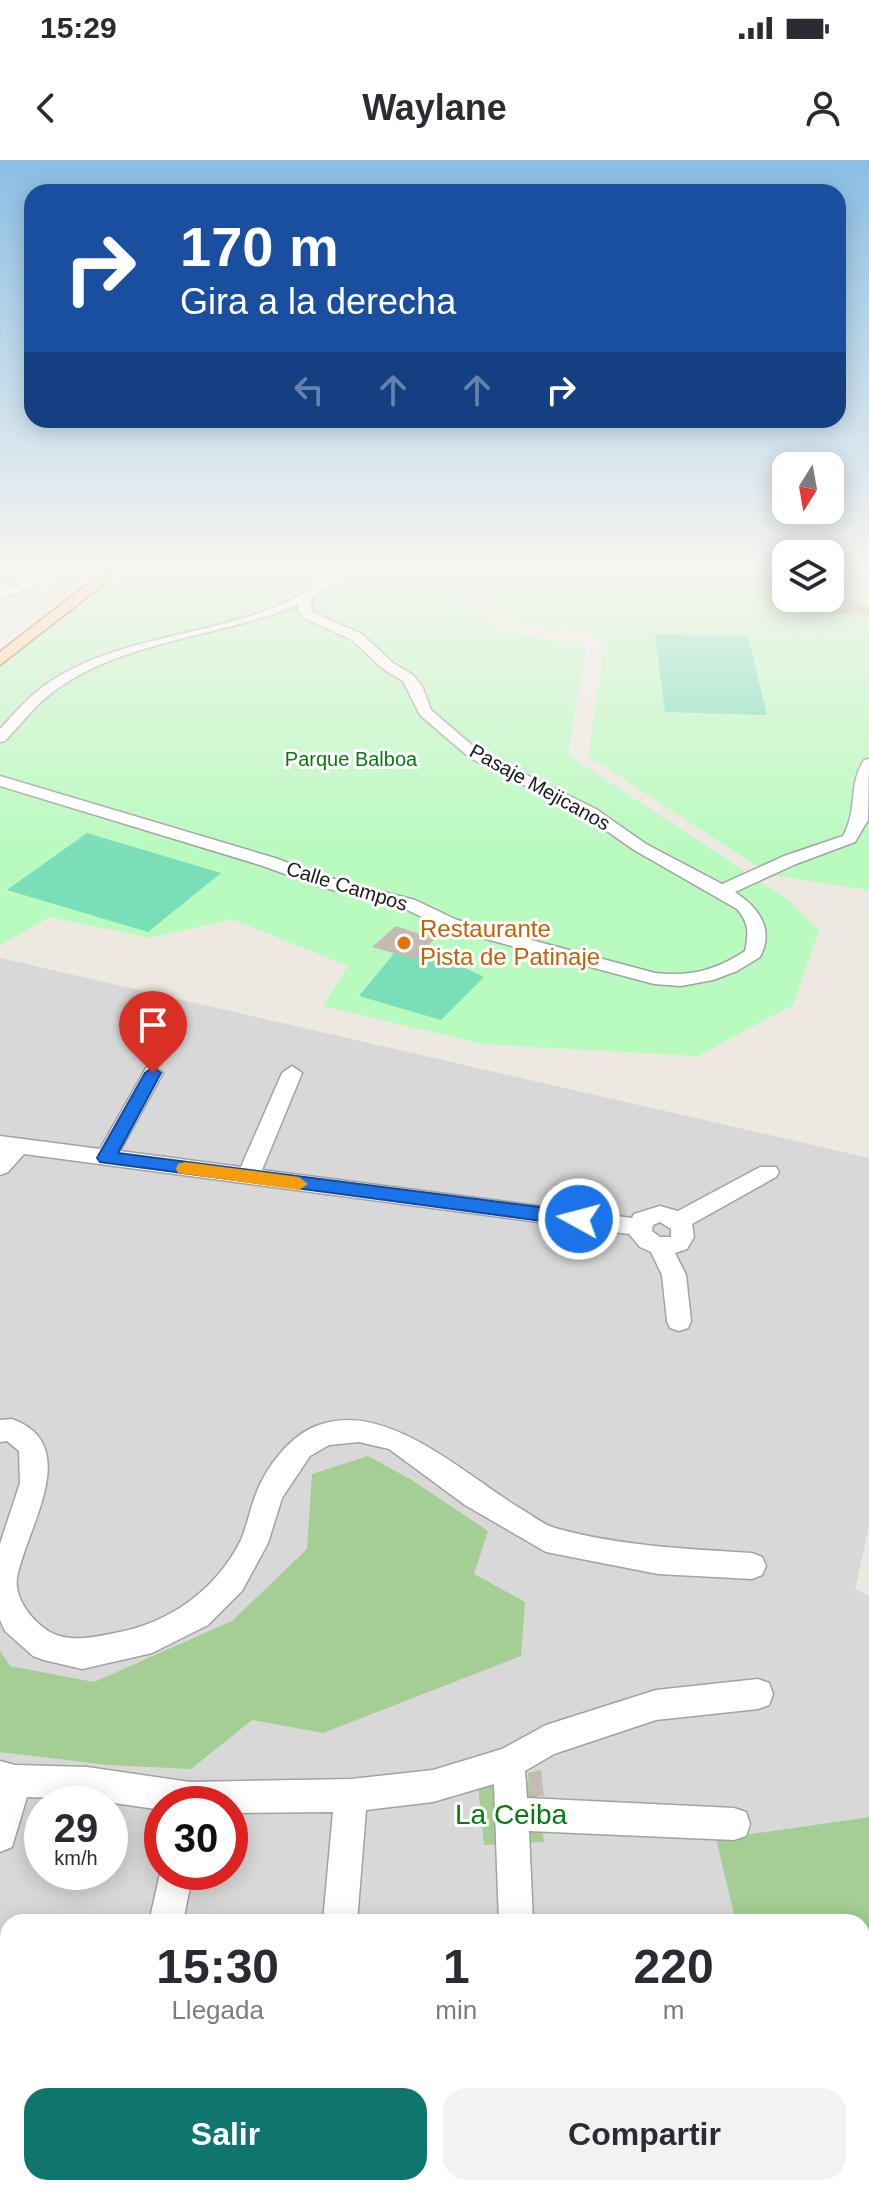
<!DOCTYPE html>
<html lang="es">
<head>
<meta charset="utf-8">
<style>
  :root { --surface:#fff; --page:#f2f2f3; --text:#2b2b33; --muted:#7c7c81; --accent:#0f766e }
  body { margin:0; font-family:Arial,sans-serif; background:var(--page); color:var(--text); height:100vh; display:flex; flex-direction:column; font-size:30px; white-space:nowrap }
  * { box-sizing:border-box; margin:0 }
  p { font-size:26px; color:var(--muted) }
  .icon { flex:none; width:44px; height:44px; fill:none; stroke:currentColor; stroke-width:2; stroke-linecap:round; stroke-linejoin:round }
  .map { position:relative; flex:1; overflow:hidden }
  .details { position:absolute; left:0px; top:1754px; width:870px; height:282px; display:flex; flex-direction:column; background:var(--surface); border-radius:24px 24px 0 0; box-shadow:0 4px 20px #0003 }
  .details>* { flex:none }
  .guide { position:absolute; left:24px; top:24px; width:822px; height:244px; border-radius:24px; box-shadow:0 4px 20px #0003; background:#1a4fa0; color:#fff; overflow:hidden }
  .needle { width:52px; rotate:191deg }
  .tools { position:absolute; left:772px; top:292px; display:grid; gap:16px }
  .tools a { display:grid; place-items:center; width:72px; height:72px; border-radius:16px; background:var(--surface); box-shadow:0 4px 20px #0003; font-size:40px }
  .speed { position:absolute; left:24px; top:1626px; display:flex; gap:16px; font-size:40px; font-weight:700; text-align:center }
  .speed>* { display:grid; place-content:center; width:104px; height:104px; border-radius:50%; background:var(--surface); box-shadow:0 4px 20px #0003; line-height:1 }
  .speed small { font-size:20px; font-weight:400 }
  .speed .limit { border:12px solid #d22; background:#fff; color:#111 }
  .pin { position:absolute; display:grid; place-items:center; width:68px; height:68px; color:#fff; margin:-82px -34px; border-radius:50% 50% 50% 0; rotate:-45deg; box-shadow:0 0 8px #0007 }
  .pin .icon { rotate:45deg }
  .me { position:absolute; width:88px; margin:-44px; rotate:277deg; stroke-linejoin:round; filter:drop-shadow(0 0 6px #0008) }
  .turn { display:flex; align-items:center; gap:28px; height:168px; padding:0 24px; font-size:36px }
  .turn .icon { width:104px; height:104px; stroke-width:2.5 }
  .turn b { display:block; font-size:56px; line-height:68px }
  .lanes { display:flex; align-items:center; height:76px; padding:0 24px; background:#0003; justify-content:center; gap:40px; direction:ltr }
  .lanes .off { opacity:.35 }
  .eta { display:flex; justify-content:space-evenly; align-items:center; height:136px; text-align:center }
  .eta b { font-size:48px; font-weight:600; line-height:56px }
  .primary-button { display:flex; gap:16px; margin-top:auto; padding:16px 24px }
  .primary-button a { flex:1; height:92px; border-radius:24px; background:var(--accent); color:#fff; font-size:32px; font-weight:600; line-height:92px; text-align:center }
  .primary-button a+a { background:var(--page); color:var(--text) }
  .status { display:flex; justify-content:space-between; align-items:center; height:56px; padding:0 40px; background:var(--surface); direction:ltr }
  .status svg { height:22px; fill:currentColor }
  header { display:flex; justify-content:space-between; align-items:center; height:104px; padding:0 24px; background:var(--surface); font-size:36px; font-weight:600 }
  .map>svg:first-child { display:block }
  .residential { fill:#d9d8d8; fill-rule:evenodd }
  .forest { fill:#a4ce93 }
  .park { fill:#b9fabf }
  .pitch { fill:#7adfb9 }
  .building { fill:#c4bbb3 }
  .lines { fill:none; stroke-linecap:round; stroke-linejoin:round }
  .minor-casing { stroke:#a2a2a2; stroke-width:3 }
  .major-casing { stroke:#926200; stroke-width:3 }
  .minor { fill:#fff; fill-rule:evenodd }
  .major { fill:#fed194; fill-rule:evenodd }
  .route { fill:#1a73e8; stroke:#114b97; stroke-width:2 }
  .slow { fill:#f59e0b }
  .food-dot { fill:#e8710a; stroke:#fff; stroke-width:3 }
  .labels { text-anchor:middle; stroke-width:6; stroke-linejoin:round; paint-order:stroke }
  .far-park-label { font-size:20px; fill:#087912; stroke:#fff }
  .far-street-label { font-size:20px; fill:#1b1b1b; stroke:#fff }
  .food-label { font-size:24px; fill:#c56008; stroke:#fff; text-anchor:start }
  .near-park-label { font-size:28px; fill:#087912; stroke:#fff }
</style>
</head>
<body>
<div class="status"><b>15:29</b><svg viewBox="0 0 49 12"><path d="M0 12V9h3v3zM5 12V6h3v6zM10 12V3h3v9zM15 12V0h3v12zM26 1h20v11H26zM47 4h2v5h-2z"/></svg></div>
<header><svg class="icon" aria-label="back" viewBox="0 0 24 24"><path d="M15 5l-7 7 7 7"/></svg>Waylane<svg class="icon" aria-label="person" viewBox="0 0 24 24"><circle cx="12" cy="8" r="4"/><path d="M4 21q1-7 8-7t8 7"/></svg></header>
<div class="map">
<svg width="869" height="2035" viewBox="0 0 869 2035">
  <rect width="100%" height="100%" fill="#ede9e0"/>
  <path class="residential" d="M0,798L869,998V1366L855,1429L869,1436V1657L717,1679L736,1762H8V1987L0,1988ZM42,1644H110V1712H42ZM162,1644H230V1712H162Z"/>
  <path class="forest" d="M368,1296L410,1319L488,1371L474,1414L525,1442L521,1496L323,1573L252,1560L191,1609L108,1605L0,1592V1491L10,1506L94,1522L232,1461L307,1389L312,1314Z
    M536,1621L544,1682L484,1685L478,1626Z
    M869,1657V2035H0V1988L8,1987V2028H862V1762H736L716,1679Z"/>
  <path class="park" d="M125,405H425L498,470L586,486L568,595L787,739L819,770L793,845L698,896L483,884L323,846L348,806L232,759L150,778L50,757L0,785V507Z
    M443,405H786V438H830V405H869V730L770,715L588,596L605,478L564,468L548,470L525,465L511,458Z"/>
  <path class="pitch" d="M655,474L748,477L767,555L665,552Z
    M87,673L221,713L148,772L7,730Z
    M401,785L448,800L484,817L441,860L359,836Z"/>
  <path class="building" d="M830,431L869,448V455L796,452V438H830Z
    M396,766L435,779L414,799L372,787Z
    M541,1610L544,1636L530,1635L528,1613Z"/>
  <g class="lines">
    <defs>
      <path id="minor" d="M73,405H90L0,439V431Z
        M341,405H354L340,419L311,439L312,452L362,474L393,503L413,515L423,528L431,550L480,592L596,649L646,684L722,724L784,696L843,676C858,650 848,624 864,600L869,599L868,660L855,682L796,704L735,732C758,747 775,769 760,797L737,811L713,820L681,826L654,824L445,768L403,748L318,726L263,706L0,626V616L275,698L330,718L415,740L457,760L655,813C689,817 717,810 745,791C749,773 749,763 737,749L634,690L584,655L470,598L420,555L403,521L383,509L352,480L304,458L298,450V445C221,477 126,480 57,529C37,543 22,563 5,581L0,582V569C15,553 30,535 48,523C136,463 263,481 341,405Z
        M588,405H600L589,415L583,411Z
        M153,906L163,913L120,991L241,1007L282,913L292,906L302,913L262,1010L632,1058L634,1054L660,1046L678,1051L760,1007H776L779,1012L776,1017L692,1064L694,1077L687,1089L675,1093L686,1115L691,1161L688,1168L679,1171L670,1168L667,1161L662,1115L651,1092L640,1087L629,1074L24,994L8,1012L0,1015V976L100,989L146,908ZM660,1062L671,1069V1077H660L652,1071L653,1065Z
        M12,1259C85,1285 25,1370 17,1418C14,1439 33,1462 50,1472C70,1483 95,1477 115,1473C170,1463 216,1430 241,1380C247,1366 250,1349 256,1334C266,1307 291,1274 319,1265C388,1240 467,1317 523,1350C533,1356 544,1365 555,1368C619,1386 686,1389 752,1393L762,1397L766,1406L762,1415L752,1419L658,1414L546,1392L465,1345L389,1289L359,1282L329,1285L310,1296L282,1338L268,1383L242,1431L208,1465L152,1493L82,1509L44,1500L33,1496L5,1471L0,1460V1384L20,1323L19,1291L7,1281L0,1282V1260Z
        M758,1519L769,1523L773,1534L769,1545L758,1549L656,1560L554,1594L525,1611L527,1638L734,1648L746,1652L750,1664L746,1676L734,1680L529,1671L533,1762H499L494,1624L433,1642L366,1650L357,1762H323L333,1652L230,1653V1644H162V1650L87,1639L27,1637L12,1687L0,1692V1601L15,1605L87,1607L190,1622L351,1619L433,1610L502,1589L546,1565L656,1530Z
        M162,1705V1712H193L183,1762H149Z"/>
      <path id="major" d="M112,405H128L0,505V492Z"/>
    </defs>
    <use href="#minor" class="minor-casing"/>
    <use href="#major" class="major-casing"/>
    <use href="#minor" class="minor"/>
    <use href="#major" class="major"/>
  </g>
  <linearGradient id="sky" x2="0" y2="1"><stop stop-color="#8abee3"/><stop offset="0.59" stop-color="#f7f5f1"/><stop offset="1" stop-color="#f7f5f1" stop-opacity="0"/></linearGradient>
  <rect width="869" height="690" fill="url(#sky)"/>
  <path class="route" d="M153,907L161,913L118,993L579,1052L588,1059L579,1066L100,1002L97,998L145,913Z"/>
  <path class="slow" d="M185,1002L299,1017L308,1024L299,1030L178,1013L176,1009L178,1004Z"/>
  <circle class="food-dot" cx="404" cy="783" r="8"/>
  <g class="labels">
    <g class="far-park-label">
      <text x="351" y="606">Parque Balboa</text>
    </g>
    <g class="far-street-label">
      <text transform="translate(540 627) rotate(29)" y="7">Pasaje Mejicanos</text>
      <text transform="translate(347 726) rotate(17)" y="7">Calle Campos</text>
    </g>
    <g class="food-label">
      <text x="420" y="777">Restaurante<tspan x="420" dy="28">Pista de Patinaje</tspan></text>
    </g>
    <g class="near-park-label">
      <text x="511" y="1664">La Ceiba</text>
    </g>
  </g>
</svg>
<div class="tools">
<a><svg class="needle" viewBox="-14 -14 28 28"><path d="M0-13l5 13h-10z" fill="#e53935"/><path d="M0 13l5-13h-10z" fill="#7c7c81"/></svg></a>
<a><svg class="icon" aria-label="layers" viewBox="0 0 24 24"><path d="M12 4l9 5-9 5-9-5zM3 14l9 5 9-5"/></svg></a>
</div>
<div class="speed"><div>29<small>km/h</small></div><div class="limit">30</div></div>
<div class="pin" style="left:153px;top:913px;background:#d93025"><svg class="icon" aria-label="arrive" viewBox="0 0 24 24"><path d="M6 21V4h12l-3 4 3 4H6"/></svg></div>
<svg class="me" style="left:579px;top:1059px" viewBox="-20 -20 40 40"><circle r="17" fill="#1a73e8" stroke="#fff" stroke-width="3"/><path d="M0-11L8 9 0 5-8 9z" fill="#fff"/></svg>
<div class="guide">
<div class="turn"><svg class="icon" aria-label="right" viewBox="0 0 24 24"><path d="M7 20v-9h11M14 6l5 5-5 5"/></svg><div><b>170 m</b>Gira a la derecha</div></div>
<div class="lanes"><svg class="icon off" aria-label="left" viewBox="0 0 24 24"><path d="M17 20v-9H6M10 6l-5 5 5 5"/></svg><svg class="icon off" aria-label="ahead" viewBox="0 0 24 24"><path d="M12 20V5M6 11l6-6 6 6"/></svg><svg class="icon off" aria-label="ahead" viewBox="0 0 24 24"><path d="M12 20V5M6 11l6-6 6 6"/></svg><svg class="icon" aria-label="right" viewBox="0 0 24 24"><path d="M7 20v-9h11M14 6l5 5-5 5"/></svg></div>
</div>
<section class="details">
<div class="eta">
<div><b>15:30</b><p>Llegada</p></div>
<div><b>1</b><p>min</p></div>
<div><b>220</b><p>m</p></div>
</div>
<div class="primary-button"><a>Salir</a><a>Compartir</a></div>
</section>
</div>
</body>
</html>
